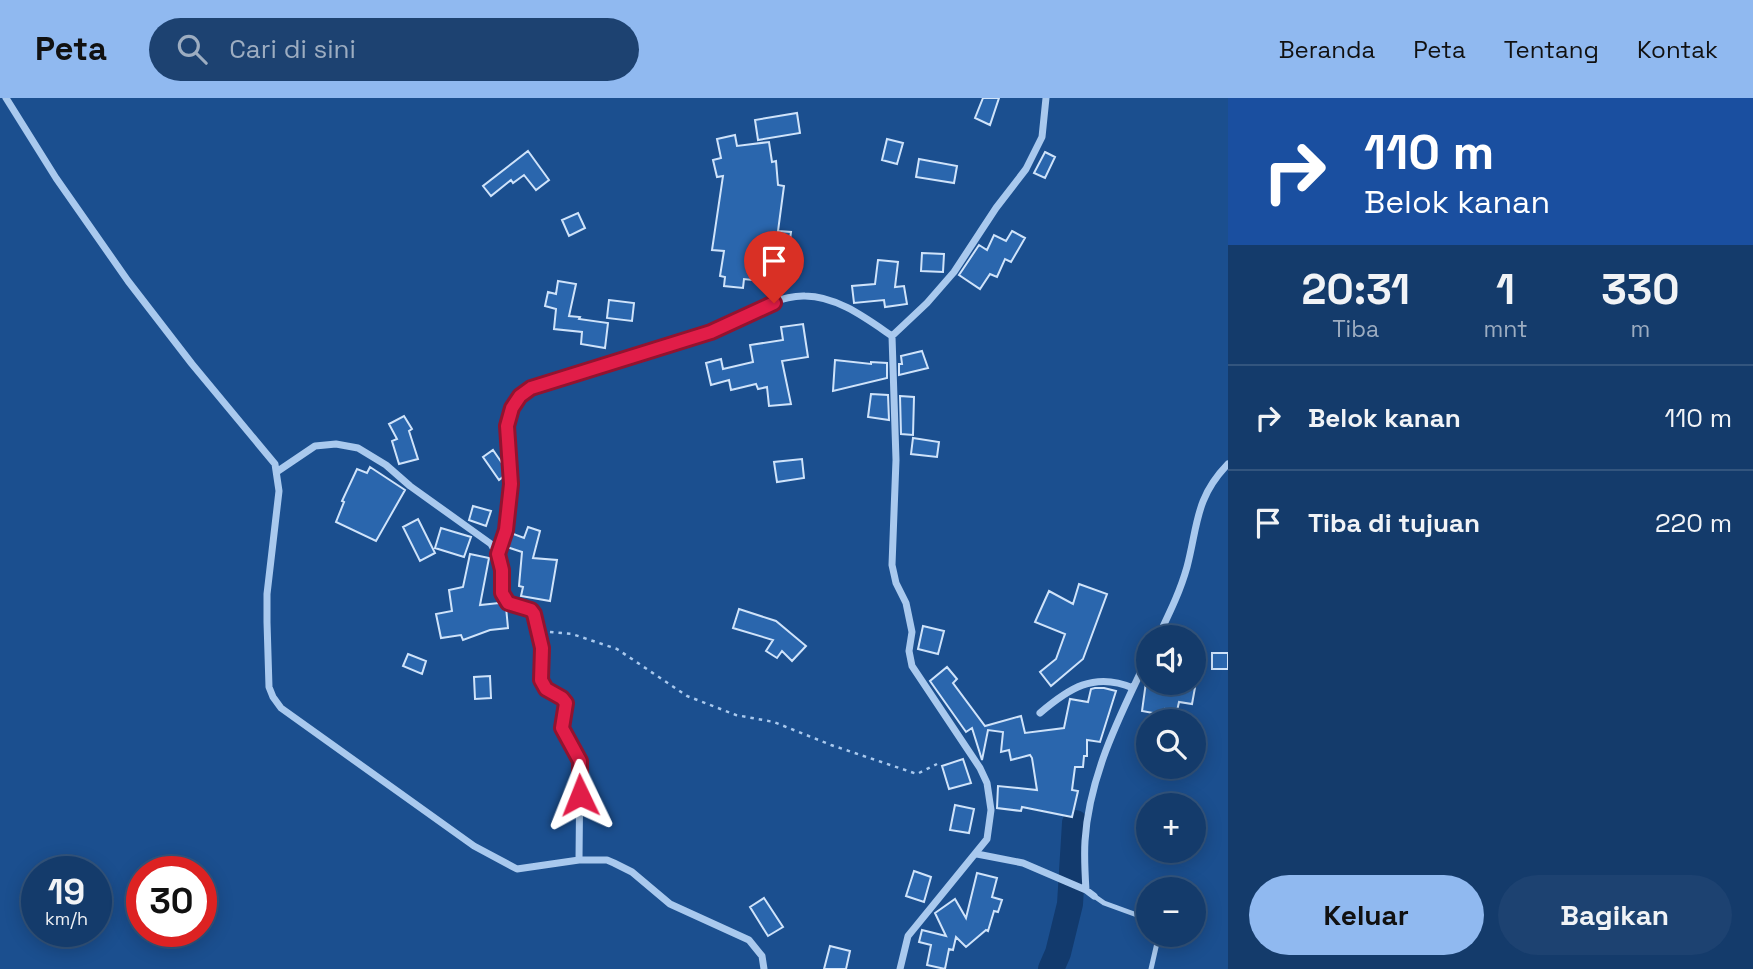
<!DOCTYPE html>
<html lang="id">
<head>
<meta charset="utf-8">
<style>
  :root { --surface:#143b6b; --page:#1d4271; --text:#f1f3f6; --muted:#9dadc1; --line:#33557e; --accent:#90b9f0 }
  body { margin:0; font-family:"Space Grotesk",sans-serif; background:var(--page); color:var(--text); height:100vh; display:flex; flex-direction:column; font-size:26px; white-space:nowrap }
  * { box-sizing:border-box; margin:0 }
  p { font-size:23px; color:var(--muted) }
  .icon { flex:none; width:38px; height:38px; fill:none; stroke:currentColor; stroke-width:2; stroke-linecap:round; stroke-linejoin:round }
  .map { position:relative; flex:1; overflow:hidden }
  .drawer { display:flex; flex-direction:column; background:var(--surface); width:525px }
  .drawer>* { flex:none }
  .guide { background:#1a4fa0; color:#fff; overflow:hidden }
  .tools { position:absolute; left:1136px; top:527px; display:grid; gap:14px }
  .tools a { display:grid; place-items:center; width:70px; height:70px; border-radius:50%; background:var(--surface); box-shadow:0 4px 18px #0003,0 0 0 2px var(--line); font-size:35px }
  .speed { position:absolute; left:21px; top:758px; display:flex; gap:14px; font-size:35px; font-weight:700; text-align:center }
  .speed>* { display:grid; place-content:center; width:91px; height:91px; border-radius:50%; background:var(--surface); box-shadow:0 4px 18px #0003,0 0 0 2px var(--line); line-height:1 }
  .speed small { font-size:18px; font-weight:400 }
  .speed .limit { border:10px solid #d22; background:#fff; color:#111 }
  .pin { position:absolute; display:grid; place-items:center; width:60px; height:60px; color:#fff; margin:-72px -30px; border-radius:50% 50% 50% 0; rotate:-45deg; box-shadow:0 0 7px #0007 }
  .pin .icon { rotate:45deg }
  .me { position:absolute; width:77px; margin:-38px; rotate:358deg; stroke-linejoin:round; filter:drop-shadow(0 0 5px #0008) }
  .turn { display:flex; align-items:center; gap:24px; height:147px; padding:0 21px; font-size:32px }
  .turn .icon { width:91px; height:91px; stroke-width:2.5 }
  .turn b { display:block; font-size:49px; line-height:60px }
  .eta { display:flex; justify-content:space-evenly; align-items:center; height:119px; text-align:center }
  .eta b { font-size:42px; font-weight:700; line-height:49px }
  .primary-button { display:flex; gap:14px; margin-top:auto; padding:14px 21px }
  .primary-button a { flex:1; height:80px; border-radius:42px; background:var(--accent); color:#111; font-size:28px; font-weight:700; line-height:80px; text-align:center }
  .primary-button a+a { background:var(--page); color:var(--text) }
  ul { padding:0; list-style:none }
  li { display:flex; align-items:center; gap:21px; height:105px; padding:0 21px; border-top:2px solid var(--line) }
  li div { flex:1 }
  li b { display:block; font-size:26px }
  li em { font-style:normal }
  header { display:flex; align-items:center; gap:42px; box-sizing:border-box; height:98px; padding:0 35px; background:var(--accent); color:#111 }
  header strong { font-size:33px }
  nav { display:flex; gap:38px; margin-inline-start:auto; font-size:24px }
  .search { width:490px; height:63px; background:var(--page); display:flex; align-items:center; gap:18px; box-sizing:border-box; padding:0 24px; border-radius:38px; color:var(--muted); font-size:26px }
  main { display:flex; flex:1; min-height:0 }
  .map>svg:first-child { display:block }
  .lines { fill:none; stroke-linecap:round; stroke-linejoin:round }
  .river { stroke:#123a6d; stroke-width:26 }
  .building { fill:#2a66ad; stroke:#cfe3fa; stroke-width:2 }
  .path { stroke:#a9c9ee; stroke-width:2.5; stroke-dasharray:3.5 5; stroke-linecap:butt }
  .lane { stroke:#a9c9ee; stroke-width:5 }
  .street { stroke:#a9c9ee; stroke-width:7 }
  .route-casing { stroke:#92132f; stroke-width:18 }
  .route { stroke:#e11d48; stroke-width:12 }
</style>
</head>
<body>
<header>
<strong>Peta</strong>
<div class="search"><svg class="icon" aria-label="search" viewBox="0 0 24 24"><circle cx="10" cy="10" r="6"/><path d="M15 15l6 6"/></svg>Cari di sini</div>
<nav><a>Beranda</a><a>Peta</a><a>Tentang</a><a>Kontak</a></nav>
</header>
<main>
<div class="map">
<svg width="1228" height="871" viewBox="0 0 1228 871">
  <rect width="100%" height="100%" fill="#1b4f8f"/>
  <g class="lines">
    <path class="river" d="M1051,871L1058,855L1070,806L1075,725"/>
  </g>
  <path class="building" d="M983,0H999L990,27L975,20Z
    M797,15L800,35L758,42L755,22Z
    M735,37L737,48L769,44L772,64L776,63L778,87L784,88L778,133L791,134L789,149L757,145L752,182L744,181L743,190L724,188L725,179L720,178L724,153L712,152L723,78L717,79L713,62L721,60L717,41Z
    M887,41L903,45L897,66L882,62Z
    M528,53L549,82L536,92L524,77L513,85L511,82L491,98L483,88Z
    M1045,54L1055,59L1045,80L1034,75Z
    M919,61L957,68L954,85L916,79Z
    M578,115L585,130L569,138L562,122Z
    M1012,133L1025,140L1011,164L1005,161L997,179L990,176L980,191L959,177L979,147L987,152L994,137L1006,143Z
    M922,155L944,156L943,174L921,173Z
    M878,162L898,164L895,189L904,188L907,206L885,209L884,202L854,205L852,188L875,186Z
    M558,183L576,186L569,218L580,219L579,221L608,225L605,250L581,246L582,234L554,231L556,211L545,208L548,194L556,196Z
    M609,202L634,205L632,223L607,220Z
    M803,226L808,259L782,263L791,306L769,308L767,289L758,291L756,286L731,292L729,282L711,287L706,265L721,261L723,271L753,264L750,247L783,242L781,229Z
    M922,253L928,270L899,277V266H902L901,258Z
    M835,262L871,266V264L887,265V280L833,293Z
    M871,296L888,297L889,322L868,319Z
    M900,298L914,299L913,337L901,336Z
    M404,318L412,331L409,333L418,361L399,366L392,343L397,341L389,326Z
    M913,340L939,344L937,359L911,356Z
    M493,352L504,368V378L499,382L483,359Z
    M802,361L804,380L777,384L774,364Z
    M370,369L405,392L376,443L336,424L344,404L342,403L357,371L367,375Z
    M473,408L491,413L486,428L469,422Z
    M418,421L435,455L420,463L403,429Z
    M528,429L540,433L533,460L557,462L550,503L521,498L523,489L519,488L522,454L507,449L511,435L524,440Z
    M441,430L471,439L464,459L435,450Z
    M470,456L489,460L480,507L499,505L506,509L508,530L490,532L463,542L461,537L441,540L436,516L452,513L449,492L463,489Z
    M1079,486L1107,496L1083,561L1051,588L1040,574L1056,561L1065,536L1035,524L1049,493L1073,506Z
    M739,511L776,523L806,548L792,563L782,553L777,560L766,553L773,542L733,530Z
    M923,528L944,533L938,556L918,551Z
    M1212,555H1228V571H1212Z
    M408,556L426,563L422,576L403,568Z
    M947,569L957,581L953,585L985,628L1021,618L1025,635L1064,630L1070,601L1088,604L1091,591L1095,590H1104L1116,593L1100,644L1087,642V658H1084L1083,669H1075L1072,692L1078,693L1072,719L1022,709L1021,713L997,710L998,688L1037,692L1032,660L1030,657L1011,662L1009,652L1001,654L1003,634L988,632L982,662L972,630L966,634L930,583Z
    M490,578L491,600L475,601L474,579Z
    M1146,584H1196L1192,606L1179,604L1177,613L1165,611L1164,617L1142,613Z
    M963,661L971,685L949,691L942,668Z
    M955,707L974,711L969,735L950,732Z
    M914,773L931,779L924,804L906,798Z
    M977,775L997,780L992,799L1002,802L998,814L994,813L988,833L986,832L966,849L956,839L953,852L949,851L945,871L927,867L931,847L919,844L922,832L946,838L935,815L955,801L966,820Z
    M764,800L783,829L768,838L750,809Z
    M830,848L850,853L846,871H824Z"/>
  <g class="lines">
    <path class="path" d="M550,534L572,536L617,551L687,598L736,617L774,624L831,647L917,676L937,666"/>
    <path class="lane" d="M1094,798L1104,805L1148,821
      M1151,871L1159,836"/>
    <path class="street" d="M6,0L56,80L128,183L192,266L275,366L279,393L267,496V524L269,589L273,599L281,610L474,748L517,771L579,762H607L614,765L632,774L670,806L749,842L762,858L764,871
      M278,373L315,348L336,346L358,350L386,367L410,388L491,446L500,462L504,501L517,509L531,512C539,524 545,547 543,561C542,569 539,575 541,583C546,595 560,595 566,605L562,630L580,663L579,762
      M498,456C506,433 511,410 511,385C511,348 493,316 531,290C589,266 653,257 711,234C740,222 773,197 805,198C837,198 867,221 892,238
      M1158,539C1169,516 1180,494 1187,469C1198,427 1195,400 1228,366
      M1040,615C1068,591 1094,573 1133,590
      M977,756L1023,765L1086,792
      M1094,798L1086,792C1085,776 1084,759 1085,743C1089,678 1120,617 1148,559
      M900,871L908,838L987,741L991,712L987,685L980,670L912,568L909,553L912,534L906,505L896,485L892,467L896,362L892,238L927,205L954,174L996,110L1026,71L1042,39L1046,0"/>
  </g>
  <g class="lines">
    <defs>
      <path id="route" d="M580,697V663L562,630L566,605L562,600L546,591L541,582L542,550L534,516L531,512L508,505L502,495V472L498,456L506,432L511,386L507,328L512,310L520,298L531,290L711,234L774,205"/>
    </defs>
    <use href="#route" class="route-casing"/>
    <use href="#route" class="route"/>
  </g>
</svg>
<div class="tools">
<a><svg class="icon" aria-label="sound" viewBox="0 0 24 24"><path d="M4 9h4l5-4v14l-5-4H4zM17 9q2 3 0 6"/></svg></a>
<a><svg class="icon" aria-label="search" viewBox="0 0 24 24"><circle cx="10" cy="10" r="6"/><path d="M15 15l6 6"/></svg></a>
<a>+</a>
<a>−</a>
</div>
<div class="speed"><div>19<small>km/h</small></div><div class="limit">30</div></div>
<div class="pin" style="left:774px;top:205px;background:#d93025"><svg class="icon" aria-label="arrive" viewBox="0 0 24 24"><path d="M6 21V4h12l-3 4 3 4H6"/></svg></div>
<svg class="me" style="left:580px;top:697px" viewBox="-20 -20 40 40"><path d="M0-17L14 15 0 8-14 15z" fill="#e11d48" stroke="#fff" stroke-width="4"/></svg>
</div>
<section class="drawer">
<div class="guide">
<div class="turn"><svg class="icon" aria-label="right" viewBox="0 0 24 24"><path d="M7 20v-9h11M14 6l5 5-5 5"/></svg><div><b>110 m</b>Belok kanan</div></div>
</div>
<div class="eta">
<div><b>20:31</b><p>Tiba</p></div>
<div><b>1</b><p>mnt</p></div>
<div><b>330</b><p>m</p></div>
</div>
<ul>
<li><svg class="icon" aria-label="right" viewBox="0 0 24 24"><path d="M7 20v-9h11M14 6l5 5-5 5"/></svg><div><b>Belok kanan</b></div><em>110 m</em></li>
<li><svg class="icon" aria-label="arrive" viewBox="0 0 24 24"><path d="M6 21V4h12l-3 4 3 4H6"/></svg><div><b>Tiba di tujuan</b></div><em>220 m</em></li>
</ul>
<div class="primary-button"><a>Keluar</a><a>Bagikan</a></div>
</section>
</main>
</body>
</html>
